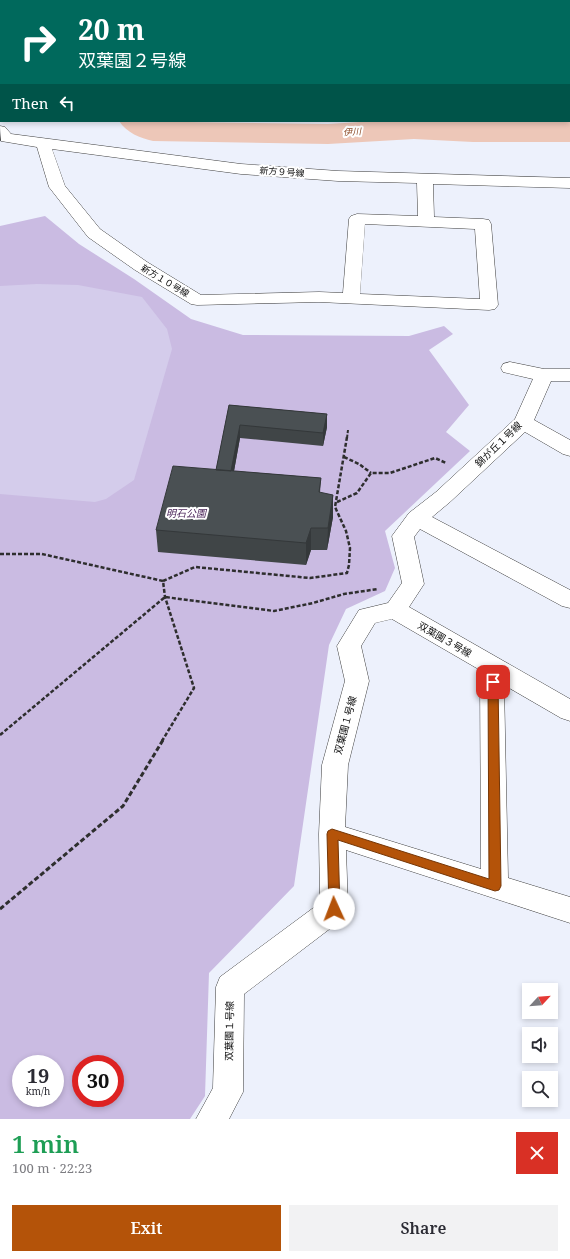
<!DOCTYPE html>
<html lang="en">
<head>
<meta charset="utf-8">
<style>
  :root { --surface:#fff; --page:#f2f2f3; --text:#2b2b33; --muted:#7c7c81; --accent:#b45309 }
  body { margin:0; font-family:"Noto Serif","Noto Sans JP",serif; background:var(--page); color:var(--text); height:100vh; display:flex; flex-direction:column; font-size:15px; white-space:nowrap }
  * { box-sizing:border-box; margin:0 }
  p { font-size:13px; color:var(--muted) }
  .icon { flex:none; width:22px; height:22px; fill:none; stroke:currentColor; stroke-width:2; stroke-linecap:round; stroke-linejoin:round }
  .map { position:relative; height:1119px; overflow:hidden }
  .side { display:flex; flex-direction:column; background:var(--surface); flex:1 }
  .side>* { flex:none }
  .guide { position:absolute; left:0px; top:0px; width:570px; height:122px; box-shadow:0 2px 6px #0003; background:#00695c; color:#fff; overflow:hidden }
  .needle { width:26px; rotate:64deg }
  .tools { position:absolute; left:522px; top:983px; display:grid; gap:8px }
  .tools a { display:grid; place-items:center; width:36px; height:36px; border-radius:0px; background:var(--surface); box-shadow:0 2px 6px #0003; font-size:20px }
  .speed { position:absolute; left:12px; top:1055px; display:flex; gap:8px; font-size:20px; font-weight:700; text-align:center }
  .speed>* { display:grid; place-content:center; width:52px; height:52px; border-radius:50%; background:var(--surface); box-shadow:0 2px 6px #0003; line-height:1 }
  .speed small { font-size:10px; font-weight:400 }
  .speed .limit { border:6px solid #d22; background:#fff; color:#111 }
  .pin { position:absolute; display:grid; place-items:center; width:34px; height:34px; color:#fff; margin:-17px; border-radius:8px; box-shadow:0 2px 6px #0006 }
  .me { position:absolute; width:44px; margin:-22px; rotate:358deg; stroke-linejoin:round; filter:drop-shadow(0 0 3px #0008) }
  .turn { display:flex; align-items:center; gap:14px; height:84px; padding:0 12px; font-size:18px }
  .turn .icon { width:52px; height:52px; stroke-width:2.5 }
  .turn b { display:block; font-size:28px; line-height:34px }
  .then { display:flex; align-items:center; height:38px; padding:0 12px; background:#0003; gap:8px; font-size:15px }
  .round { display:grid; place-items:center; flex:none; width:42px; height:42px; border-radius:0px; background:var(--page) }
  .head { display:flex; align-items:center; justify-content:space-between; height:68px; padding:0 12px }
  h1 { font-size:24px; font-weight:600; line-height:30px; color:#1e9e55 }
  .button { display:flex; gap:8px; margin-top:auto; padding:8px 12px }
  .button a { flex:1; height:46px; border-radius:0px; background:var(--accent); color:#fff; font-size:16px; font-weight:600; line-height:46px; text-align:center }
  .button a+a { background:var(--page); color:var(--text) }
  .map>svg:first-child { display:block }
  .green { fill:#cabbe2; fill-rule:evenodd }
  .pitch { fill:#d4cceb }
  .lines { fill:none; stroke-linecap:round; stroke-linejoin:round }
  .river { fill:#edc7b8; fill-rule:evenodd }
  .minor-casing { stroke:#3f3f3f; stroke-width:1 }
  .tertiary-casing { stroke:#3f3f3f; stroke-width:1 }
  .primary-casing { stroke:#1d1d1d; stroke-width:1 }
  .path-far2 { stroke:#2e2e2e; stroke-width:2; stroke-dasharray:3.5 1.5; stroke-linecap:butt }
  .path-far1 { stroke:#2e2e2e; stroke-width:2.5; stroke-dasharray:4 2; stroke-linecap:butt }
  .path { stroke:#2e2e2e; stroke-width:3; stroke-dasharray:5 2.5; stroke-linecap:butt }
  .minor { fill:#fff; fill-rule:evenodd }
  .tertiary { fill:#fff; fill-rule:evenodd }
  .primary { fill:#7399e6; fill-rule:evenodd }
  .wall { fill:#404547 }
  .shaded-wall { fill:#34383a }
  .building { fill:#4a5053; stroke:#34383a }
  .route { fill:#b45309; stroke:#753606 }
  .labels { text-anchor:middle; stroke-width:4; stroke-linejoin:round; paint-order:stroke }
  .far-water-label { font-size:9px; font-style:italic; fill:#8c4a26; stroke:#fff }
  .far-street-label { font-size:9px; fill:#0c0c0c; stroke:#fff }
  .street-label { font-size:10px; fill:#0c0c0c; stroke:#fff }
  .park-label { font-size:10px; font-style:italic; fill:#4b255a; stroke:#fff }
</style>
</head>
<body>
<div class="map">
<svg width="570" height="1119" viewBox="0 0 570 1119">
  <rect width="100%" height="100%" fill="#edf1fc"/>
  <path class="green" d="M45,216L79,244L134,279L191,319L243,335L409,336L444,326L453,334L429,350L469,405L446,432L470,451L385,531L395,568L385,591L346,609L329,645L294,886L209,973L205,1096L190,1119H0V226ZM21,1064H55V1098H21ZM81,1064H115V1098H81Z"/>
  <path class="pitch" d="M37,284L78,285L142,297L167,329L172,349L134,480L106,499L95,502L0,494V286Z"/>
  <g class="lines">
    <path class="river" d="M0,47H1V65H0Z
      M119,121L328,124L376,121L570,122V142H473L414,139L328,144L153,141C140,138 127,133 119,121Z"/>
    <defs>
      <path id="minor" d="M72,0H86V1H72Z
        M276,0H290V1H276Z
        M418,0H450L418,1Z
        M494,0H506V1H494Z
        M569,30H570V38H569Z
        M0,126L5,127L11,134L241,164L338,171L570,178V188L433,184L434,217L483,219L489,220L491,224L498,305L495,309L489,310L319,302L197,305L191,304L135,270L88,237L49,187L37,147L1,141ZM52,149L241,174L338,181L417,183L418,216L357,214L351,216L349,219L343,293L319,292L201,295L147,262L100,229L65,186ZM365,224L475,229L480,299L360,294Z
        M510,362L544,369H570V381H551L534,420L570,440V456L563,454L525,432L450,502L432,517L570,590V608L562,606L420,529L414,537L424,584L409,607L570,699V721L561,718L504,685L508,878L570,897V923L346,850L348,909L344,918L244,994L243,1092L229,1119H196L213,1088L216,987L220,977L320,903L319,834L322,765L345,681L337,646L359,610L388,603L402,583L392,536L409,513L436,492L515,419L533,379L503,372L501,368L503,364ZM392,619L480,670L481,869L345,827L348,765L369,681L361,646L375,623Z"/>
      <path id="tertiary" d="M408,0H420V1H408Z"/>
      <path id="primary" d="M569,96H570V104H569Z"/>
    </defs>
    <use href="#minor" class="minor-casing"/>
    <use href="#tertiary" class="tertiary-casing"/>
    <use href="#primary" class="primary-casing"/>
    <path class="path-far2" d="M347,438L348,430"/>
    <path class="path-far1" d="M344,457L359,464L371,473
      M337,502L357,493L371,473H390L435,458L446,463
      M0,554H42L163,581L165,597L194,688L162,741
      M163,581L195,567L310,578L347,573L349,565L350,548L346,531L335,507L347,437
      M0,735L165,597L274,611L313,603L344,594L378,589"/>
    <path class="path" d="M0,909L123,806L163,740"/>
    <use href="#minor" class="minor"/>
    <use href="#tertiary" class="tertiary"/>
    <use href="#primary" class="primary"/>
  </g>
  <path class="wall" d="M229,405L327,414V427L323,446L240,438L234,471L321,478L320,493L333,495V517L327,550H311L306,565L158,552L156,530L216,470Z"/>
  <path class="shaded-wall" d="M327,414V427L323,446V433Z
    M240,425V438L230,493L229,480Z
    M333,495V517L327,550L328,528Z
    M311,528V550L306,565V543Z"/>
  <path class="building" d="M229,405L327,414L323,433L240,425L231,471L216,470Z
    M173,466L321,478L319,492L333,495L328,528H311L306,543L156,530Z"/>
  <path class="route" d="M493,678L496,679L498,682L501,886L499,890L495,891L338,840L340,909L338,913L334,914L330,913L329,909L327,834L328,831L332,829L489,879L488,682L489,679Z"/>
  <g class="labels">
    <g class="far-water-label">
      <text transform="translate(352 132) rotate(-3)" y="3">伊川</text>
    </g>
    <g class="far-street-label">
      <text transform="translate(282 172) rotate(4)" y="3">新方９号線</text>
      <text transform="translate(165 281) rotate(31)" y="3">新方１０号線</text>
    </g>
    <g class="street-label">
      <text transform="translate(498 444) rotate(-44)" y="4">錦が丘１号線</text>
      <text transform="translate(445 639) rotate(30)" y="4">双葉園３号線</text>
      <text transform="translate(345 725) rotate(-75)" y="4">双葉園１号線</text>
      <text transform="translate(229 1031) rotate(-89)" y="4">双葉園１号線</text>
    </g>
    <g class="park-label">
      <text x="186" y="517">明石公園</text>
    </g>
  </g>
</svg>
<div class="tools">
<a><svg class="needle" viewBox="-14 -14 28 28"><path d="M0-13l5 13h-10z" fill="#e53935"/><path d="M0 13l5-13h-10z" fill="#7c7c81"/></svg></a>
<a><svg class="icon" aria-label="sound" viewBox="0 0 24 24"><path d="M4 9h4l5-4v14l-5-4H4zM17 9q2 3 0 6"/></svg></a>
<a><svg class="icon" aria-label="search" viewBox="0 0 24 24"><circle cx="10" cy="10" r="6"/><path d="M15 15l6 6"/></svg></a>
</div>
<div class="speed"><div>19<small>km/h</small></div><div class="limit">30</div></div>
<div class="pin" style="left:493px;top:682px;background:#d93025"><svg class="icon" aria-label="arrive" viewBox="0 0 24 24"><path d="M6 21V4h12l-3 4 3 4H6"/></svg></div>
<svg class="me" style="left:334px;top:909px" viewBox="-20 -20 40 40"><circle r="19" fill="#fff"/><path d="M0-13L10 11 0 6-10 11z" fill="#b45309"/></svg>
<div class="guide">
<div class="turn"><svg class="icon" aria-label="right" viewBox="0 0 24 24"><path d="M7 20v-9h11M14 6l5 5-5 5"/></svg><div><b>20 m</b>双葉園２号線</div></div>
<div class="then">Then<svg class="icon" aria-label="left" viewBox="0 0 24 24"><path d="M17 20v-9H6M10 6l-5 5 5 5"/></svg></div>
</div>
</div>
<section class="side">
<div class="head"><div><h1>1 min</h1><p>100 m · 22:23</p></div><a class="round" style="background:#d93025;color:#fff"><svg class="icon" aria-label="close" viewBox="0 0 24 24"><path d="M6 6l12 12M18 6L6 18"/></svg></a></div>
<div class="button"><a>Exit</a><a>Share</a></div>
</section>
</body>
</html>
